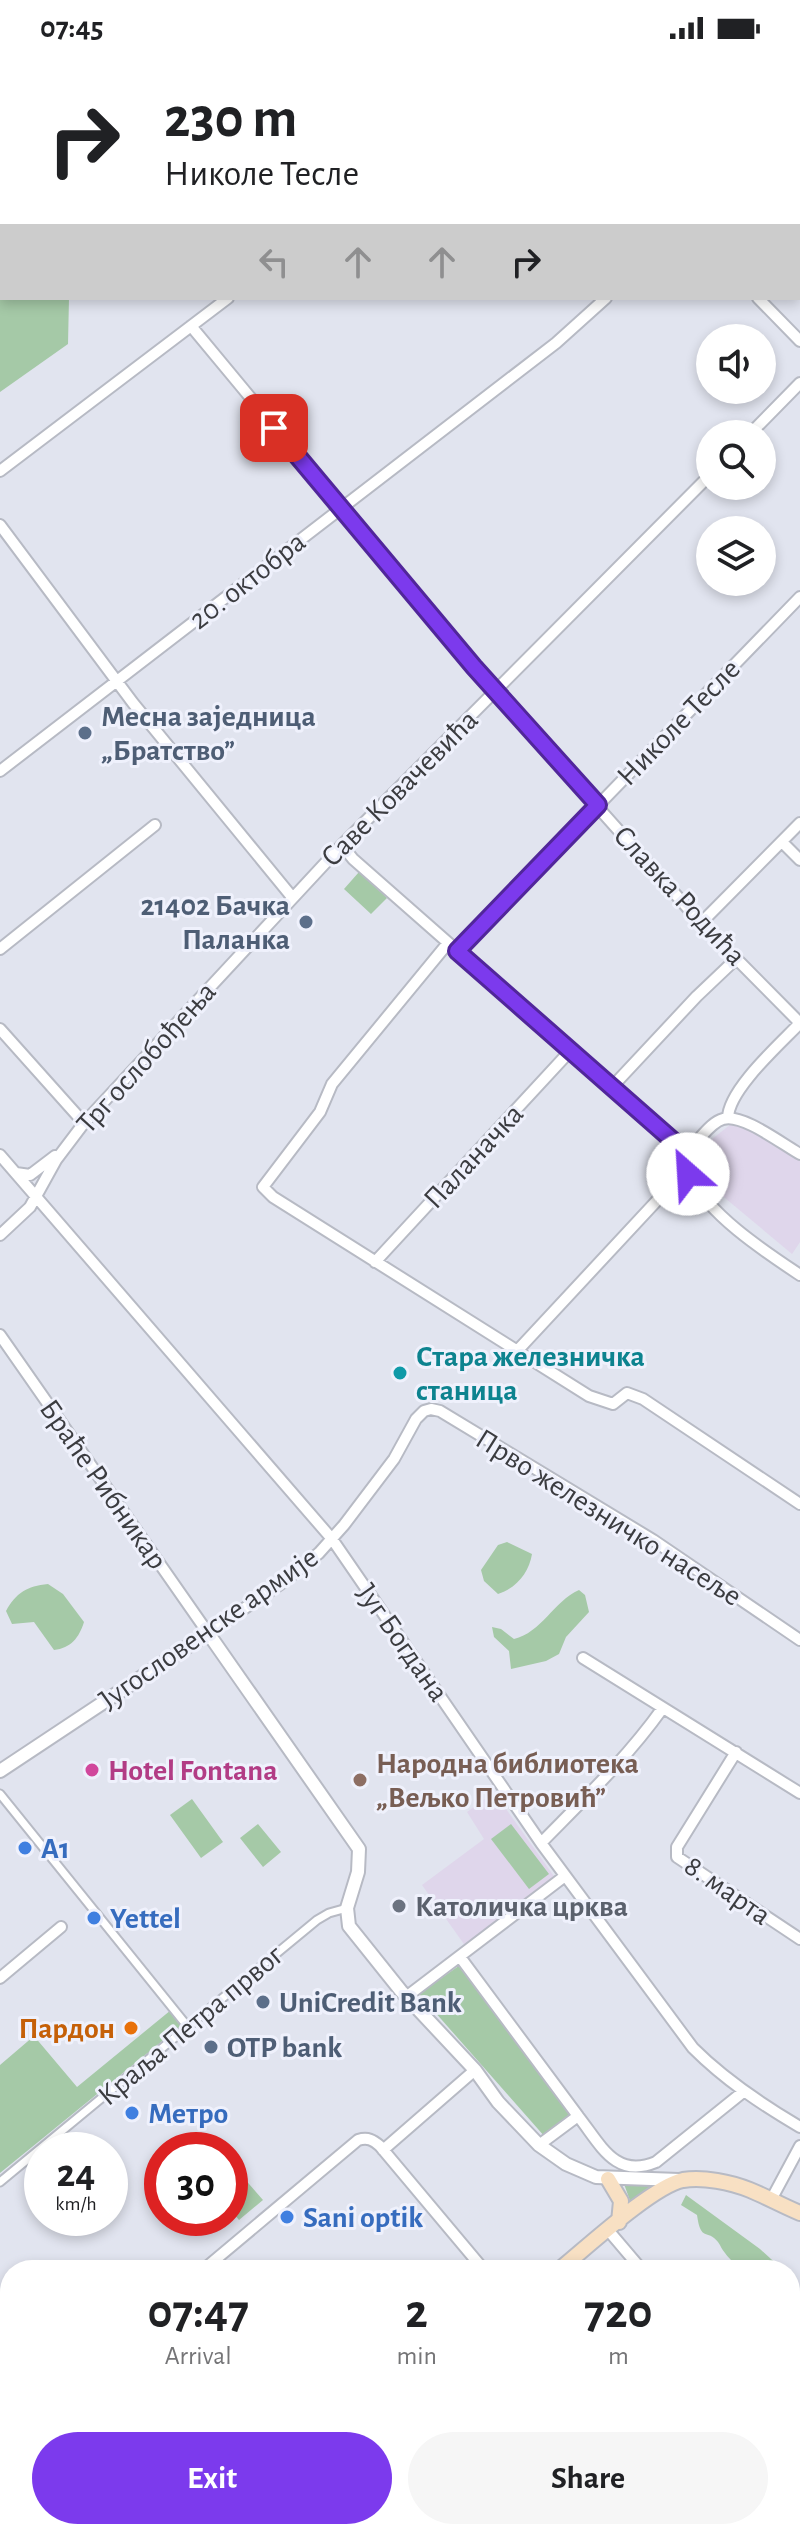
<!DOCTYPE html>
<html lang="en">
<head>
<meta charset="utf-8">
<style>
  :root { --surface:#fff; --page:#f6f6f6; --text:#202124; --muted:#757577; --accent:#7c3aed }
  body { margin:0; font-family:"Alegreya Sans",sans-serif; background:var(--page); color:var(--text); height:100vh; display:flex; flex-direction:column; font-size:30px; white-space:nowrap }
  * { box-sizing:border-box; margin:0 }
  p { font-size:26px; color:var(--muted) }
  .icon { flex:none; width:44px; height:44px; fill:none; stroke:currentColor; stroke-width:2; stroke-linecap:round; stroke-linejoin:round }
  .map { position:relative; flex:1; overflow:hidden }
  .panel { position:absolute; left:0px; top:2204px; width:800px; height:280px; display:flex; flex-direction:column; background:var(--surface); border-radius:32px 32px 0 0; box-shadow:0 4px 12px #0003 }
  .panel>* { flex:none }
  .guide { position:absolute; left:0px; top:0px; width:800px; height:244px; box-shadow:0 4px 12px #0003; background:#fff; color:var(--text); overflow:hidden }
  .fabs { position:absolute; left:696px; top:268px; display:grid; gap:16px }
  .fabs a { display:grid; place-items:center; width:80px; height:80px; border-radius:50%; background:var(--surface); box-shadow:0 4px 12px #0003; font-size:40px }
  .speed { position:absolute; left:24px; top:2076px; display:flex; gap:16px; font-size:40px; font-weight:700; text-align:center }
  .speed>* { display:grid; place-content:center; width:104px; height:104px; border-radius:50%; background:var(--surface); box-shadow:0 4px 12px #0003; line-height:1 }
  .speed small { font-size:20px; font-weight:400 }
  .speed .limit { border:12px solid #d22; background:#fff; color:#111 }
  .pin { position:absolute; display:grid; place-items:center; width:68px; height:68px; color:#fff; margin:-34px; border-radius:16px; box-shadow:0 4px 12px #0006 }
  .me { position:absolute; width:88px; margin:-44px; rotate:334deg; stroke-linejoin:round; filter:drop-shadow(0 0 6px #0008) }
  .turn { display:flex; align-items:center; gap:28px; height:168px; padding:0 32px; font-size:36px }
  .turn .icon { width:104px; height:104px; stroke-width:2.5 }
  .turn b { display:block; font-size:56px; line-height:68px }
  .lanes { display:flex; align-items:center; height:76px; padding:0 32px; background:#0003; justify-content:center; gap:40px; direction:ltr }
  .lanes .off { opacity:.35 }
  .eta { display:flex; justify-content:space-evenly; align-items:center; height:136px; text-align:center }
  .eta b { font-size:48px; font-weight:600; line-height:56px }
  .action { display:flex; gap:16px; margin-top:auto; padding:16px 32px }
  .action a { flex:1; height:92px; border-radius:48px; background:var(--accent); color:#fff; font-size:32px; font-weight:600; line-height:92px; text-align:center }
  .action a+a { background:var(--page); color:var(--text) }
  .status { display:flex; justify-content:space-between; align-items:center; height:56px; padding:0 40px; background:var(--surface); direction:ltr }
  .status svg { height:22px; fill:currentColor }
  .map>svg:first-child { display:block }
  .education { fill:#dfd6eb }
  .green { fill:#a5c9a7 }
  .water { fill:#94c6f3 }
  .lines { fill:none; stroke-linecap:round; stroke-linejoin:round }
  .pedestrian-casing { stroke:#b7bac4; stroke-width:11 }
  .minor-casing { stroke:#b7bac4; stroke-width:14 }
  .tertiary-casing { stroke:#b7bac4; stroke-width:16 }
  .secondary-casing { stroke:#b7bac4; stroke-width:18 }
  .pedestrian { stroke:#fff; stroke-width:7 }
  .minor { stroke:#fff; stroke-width:10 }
  .tertiary { stroke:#fff; stroke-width:12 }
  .secondary { stroke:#f8e0c3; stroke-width:14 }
  .route-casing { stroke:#51269a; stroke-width:20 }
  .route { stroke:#7c3aed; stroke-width:14 }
  .service-dot { fill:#5c6f8a; stroke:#eff1fc; stroke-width:3 }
  .culture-dot { fill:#0f9aa8; stroke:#eff1fc; stroke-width:3 }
  .hotel-dot { fill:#d1479c; stroke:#eff1fc; stroke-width:3 }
  .education-dot { fill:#8d6e63; stroke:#eff1fc; stroke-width:3 }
  .shop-dot { fill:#3f7fe0; stroke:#eff1fc; stroke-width:3 }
  .worship-dot { fill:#6b7280; stroke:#eff1fc; stroke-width:3 }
  .food-dot { fill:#e8710a; stroke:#eff1fc; stroke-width:3 }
  .labels { text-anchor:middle; stroke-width:6; stroke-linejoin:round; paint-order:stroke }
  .street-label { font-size:30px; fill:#3b3c40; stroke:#eff1fc }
  .service-label { font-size:30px; font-weight:bold; fill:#4e5e75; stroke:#eff1fc; text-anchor:start }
  .culture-label { font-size:30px; font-weight:bold; fill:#0d838f; stroke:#eff1fc; text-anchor:start }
  .education-label { font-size:30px; font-weight:bold; fill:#785e54; stroke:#eff1fc; text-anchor:start }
  .hotel-label { font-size:30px; font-weight:bold; fill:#b23c85; stroke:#eff1fc; text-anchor:start }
  .shop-label { font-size:30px; font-weight:bold; fill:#366cbe; stroke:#eff1fc; text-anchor:start }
  .worship-label { font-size:30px; font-weight:bold; fill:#5b616d; stroke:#eff1fc; text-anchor:start }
  .food-label { font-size:30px; font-weight:bold; fill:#c56008; stroke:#eff1fc; text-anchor:end }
</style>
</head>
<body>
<div class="status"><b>07:45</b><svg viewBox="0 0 49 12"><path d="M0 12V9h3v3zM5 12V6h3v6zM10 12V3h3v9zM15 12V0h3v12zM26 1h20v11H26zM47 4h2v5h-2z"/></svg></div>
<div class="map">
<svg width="800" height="2484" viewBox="0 0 800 2484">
  <rect width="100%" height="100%" fill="#e1e4ef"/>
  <path class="education" d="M731,1068H739L800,1105V1186L792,1198L713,1132L701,1119L697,1107L701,1092Z
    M494,1736L556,1823L466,1891L422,1829L484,1783L467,1756Z"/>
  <path class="green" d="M0,0H366L2,2V242H69L68,288L0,336Z
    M359,816L387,842L371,858L344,833Z
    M507,1486L532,1498C529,1516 517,1532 498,1538L484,1525L481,1514L498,1489Z
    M48,1528L63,1538L84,1566C79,1582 71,1592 54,1594L34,1566L12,1568L6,1555C16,1537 27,1530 48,1528Z
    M579,1534L585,1539L589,1556L566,1581L559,1598L546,1605L511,1613L509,1595L494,1581L492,1571L501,1573L514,1583C541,1577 554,1545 579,1534Z
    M192,1743L223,1786L201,1802L170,1759Z
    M258,1768L281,1796L263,1811L240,1782Z
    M511,1768L549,1818L529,1833L491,1783Z
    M460,1909L572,2061L545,2081L419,1938Z
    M171,1954L182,1969L0,2117V2009L34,1980L77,2031Z
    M230,2106L263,2144L239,2164L230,2153Z
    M624,2128L650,2129L654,2133L632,2150Z
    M686,2139L760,2193L783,2214C760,2214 740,2218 725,2197C722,2194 721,2190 718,2186C707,2172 701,2187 697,2159L681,2149Z
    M790,2228L800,2241V2276L790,2268Z"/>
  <path class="water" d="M0,0H17L2,2L0,174Z"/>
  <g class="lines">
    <defs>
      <path id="pedestrian" d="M0,1738L188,1971
        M0,2126L317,1864L329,1857L347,1852"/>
      <path id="minor" d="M537,2L539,0
        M798,56L800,54
        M758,242L800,285
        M191,270L332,440L349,464L505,647L701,867L800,967
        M750,378L800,327
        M0,415L228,242
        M0,469L133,647L292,841
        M0,715L556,287L606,242
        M782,786L800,804
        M342,789L353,803L687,1097
        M701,867L800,767
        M448,887L332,1028L320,1056L263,1131L273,1141L589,1340L613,1348L627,1337L643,1343L800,1448
        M0,893L155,769
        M457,895L800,541
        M0,973L84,1067
        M611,1032L697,940L737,902
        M728,1062C728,1034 780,988 800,967
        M800,1098C782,1088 742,1057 723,1063C712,1066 703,1079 695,1087C686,1096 683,1108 690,1120C709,1159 764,1195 800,1219
        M0,1099L332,1483L541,1787L693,1992C725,2024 761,2048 800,2071
        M16,1117L30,1119L55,1100
        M0,1179L30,1151L56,1104L84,1067L342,789L710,419
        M375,1206L571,994
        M0,1279L208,1577L282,1527L319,1497L344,1469L394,1403L416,1363L424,1355L431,1353L440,1355L653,1484L800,1584
        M517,1295L677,1123L683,1118H688
        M583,1602L800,1737
        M736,1696L677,1791V1801L800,1883
        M541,1787C583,1744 627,1702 662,1653
        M460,1901L578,2060L539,2089
        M0,1922L61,1871
        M406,1941L565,1820
        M578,2060C601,2089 615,2123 656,2106L743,2036
        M383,2094L475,2014
        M771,2144L800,2090
        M608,2174L642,2214
        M203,2214L358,2084C368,2081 373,2084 380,2090L484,2214
        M0,2298L10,2290
        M0,2347L10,2360
        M790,2390L800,2402
        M790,2437L800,2429
        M103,2474L112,2484
        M488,2484L501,2474
        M732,2484L744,2474"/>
      <path id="tertiary" d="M0,1715L208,1577L359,1793L358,1816L347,1852L349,1870L401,1935L475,2014L498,2046L539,2089L566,2108L596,2121L679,2124"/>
      <path id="secondary" d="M608,2123L621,2145L619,2166
        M559,2214C586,2192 653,2130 683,2124C704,2121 730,2126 750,2134C767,2141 783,2150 800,2157
        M221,2484L234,2474"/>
    </defs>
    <use href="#pedestrian" class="pedestrian-casing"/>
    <use href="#minor" class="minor-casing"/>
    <use href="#tertiary" class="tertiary-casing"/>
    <use href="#secondary" class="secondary-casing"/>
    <use href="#pedestrian" class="pedestrian"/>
    <use href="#minor" class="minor"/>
    <use href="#tertiary" class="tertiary"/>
    <use href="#secondary" class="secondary"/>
  </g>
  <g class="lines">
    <defs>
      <path id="route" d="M274,372L474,611L598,749L457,895L687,1097L688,1118"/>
    </defs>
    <use href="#route" class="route-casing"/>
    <use href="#route" class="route"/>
  </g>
  <g class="service-dot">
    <circle cx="85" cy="677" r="8"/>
    <circle cx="306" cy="866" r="8"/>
    <circle cx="263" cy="1946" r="8"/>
    <circle cx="211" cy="1991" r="8"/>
  </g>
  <circle class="culture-dot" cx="400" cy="1317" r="8"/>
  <circle class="hotel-dot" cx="92" cy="1714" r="8"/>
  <circle class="education-dot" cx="360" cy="1724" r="8"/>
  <g class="shop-dot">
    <circle cx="25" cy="1792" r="8"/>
    <circle cx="94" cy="1862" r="8"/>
    <circle cx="132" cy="2057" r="8"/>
    <circle cx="287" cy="2161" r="8"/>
  </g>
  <circle class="worship-dot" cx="399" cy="1850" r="8"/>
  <circle class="food-dot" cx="131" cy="1972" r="8"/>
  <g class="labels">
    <g class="street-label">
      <text transform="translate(247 524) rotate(-38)" y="10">20. октобра</text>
      <text transform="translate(678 666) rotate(-46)" y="10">Николе Тесле</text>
      <text transform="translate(399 732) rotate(-45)" y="10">Саве Ковачевића</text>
      <text transform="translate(680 839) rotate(47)" y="10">Славка Родића</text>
      <text transform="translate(146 1001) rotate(-48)" y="10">Трг ослобођења</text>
      <text transform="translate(473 1100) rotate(-47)" y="10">Паланачка</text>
      <text transform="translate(104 1428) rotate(55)" y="10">Браће Рибникар</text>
      <text transform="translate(609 1461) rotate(32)" y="10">Прво железничко насеље</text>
      <text transform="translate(208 1572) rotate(-35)" y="10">Југословенске армије</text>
      <text transform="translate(403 1586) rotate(55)" y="10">Југ Богдана</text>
      <text transform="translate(728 1834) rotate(35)" y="10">8. марта</text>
      <text transform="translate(190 1969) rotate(-40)" y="10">Краља Петра првог</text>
    </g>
    <g class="service-label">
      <text x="101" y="670">Месна заједница<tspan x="101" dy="34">„Братство”</tspan></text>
      <text x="290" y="859" text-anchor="end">21402 Бачка<tspan x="290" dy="34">Паланка</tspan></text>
      <text x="279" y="1956">UniCredit Bank</text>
      <text x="227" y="2001">OTP bank</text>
    </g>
    <g class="culture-label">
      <text x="416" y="1310">Стара железничка<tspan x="416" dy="34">станица</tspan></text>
    </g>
    <g class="education-label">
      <text x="376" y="1717">Народна библиотека<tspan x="376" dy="34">„Вељко Петровић”</tspan></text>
    </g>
    <g class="hotel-label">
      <text x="108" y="1724">Hotel Fontana</text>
    </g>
    <g class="shop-label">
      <text x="41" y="1802">A1</text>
      <text x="110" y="1872">Yettel</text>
      <text x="148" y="2067">Метро</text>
      <text x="303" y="2171">Sani optik</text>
    </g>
    <g class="worship-label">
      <text x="415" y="1860">Католичка црква</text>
    </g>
    <g class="food-label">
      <text x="115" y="1982">Пардон</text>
    </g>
  </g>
</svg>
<div class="fabs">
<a><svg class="icon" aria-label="sound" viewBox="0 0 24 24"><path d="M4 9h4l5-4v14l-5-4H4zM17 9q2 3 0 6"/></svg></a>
<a><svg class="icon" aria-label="search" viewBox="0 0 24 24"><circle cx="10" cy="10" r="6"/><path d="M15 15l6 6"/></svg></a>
<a><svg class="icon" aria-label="layers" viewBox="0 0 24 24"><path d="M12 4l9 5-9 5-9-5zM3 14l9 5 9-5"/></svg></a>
</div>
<div class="speed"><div>24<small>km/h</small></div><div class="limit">30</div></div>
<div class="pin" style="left:274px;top:372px;background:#d93025"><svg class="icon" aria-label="arrive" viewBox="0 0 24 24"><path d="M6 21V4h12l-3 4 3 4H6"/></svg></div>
<svg class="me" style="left:688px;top:1118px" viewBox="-20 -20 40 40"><circle r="19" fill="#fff"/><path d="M0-13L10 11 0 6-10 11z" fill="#7c3aed"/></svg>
<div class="guide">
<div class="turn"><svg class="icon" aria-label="right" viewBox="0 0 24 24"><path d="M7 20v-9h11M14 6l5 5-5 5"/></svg><div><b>230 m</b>Николе Тесле</div></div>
<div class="lanes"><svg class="icon off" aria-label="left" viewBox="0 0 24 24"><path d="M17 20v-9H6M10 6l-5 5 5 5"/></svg><svg class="icon off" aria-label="ahead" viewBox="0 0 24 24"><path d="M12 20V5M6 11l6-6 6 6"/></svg><svg class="icon off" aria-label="ahead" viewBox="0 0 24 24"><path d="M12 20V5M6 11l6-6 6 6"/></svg><svg class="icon" aria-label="right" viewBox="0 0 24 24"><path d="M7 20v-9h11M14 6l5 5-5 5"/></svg></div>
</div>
<section class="panel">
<div class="eta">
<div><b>07:47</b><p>Arrival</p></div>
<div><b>2</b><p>min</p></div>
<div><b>720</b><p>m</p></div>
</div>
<div class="action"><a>Exit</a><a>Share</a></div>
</section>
</div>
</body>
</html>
